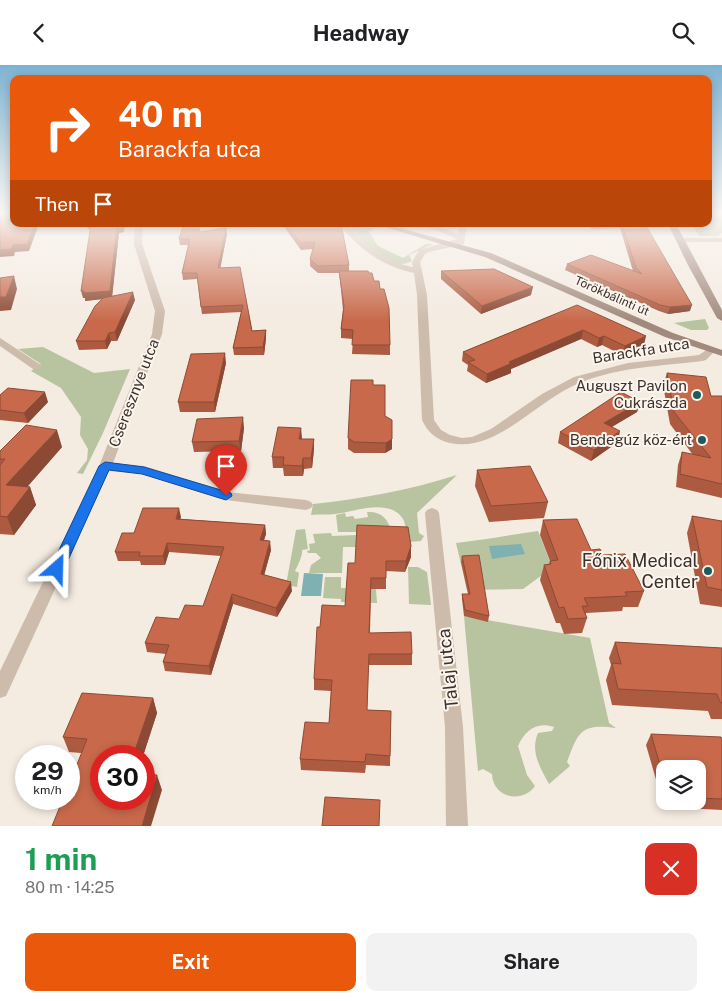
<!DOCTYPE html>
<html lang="en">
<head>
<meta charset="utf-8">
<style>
  :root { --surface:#fff; --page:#f2f2f2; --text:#202124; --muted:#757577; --accent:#ea580c }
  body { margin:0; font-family:"Public Sans",sans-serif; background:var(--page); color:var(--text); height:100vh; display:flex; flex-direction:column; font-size:19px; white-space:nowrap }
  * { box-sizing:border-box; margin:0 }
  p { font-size:16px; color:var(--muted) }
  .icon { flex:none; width:28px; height:28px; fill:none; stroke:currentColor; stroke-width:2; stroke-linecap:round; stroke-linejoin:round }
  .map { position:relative; height:761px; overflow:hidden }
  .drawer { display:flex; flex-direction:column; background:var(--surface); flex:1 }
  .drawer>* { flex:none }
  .top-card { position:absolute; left:10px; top:10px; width:702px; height:152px; border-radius:10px; box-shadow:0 2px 8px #0003; background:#ea580c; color:#fff; overflow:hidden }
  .controls { position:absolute; left:656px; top:695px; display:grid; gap:10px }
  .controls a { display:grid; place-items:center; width:50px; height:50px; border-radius:10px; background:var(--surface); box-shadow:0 2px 8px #0003; font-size:25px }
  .speed { position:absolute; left:15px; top:680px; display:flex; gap:10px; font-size:25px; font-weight:700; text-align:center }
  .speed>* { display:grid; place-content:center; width:65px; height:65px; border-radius:50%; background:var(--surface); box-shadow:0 2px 8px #0003; line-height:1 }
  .speed small { font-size:12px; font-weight:400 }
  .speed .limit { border:8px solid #d22; background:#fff; color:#111 }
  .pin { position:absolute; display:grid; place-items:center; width:42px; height:42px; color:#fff; margin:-51px -21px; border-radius:50% 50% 50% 0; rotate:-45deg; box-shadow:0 0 5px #0007 }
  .pin .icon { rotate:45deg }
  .me { position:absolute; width:55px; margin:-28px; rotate:25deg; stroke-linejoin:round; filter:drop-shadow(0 0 4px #0008) }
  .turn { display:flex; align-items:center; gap:18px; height:105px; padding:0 25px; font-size:22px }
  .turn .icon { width:65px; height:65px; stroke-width:2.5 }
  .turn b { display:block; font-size:35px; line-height:42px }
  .then { display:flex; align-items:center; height:48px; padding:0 25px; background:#0003; gap:10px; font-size:19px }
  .round { display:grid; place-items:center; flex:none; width:52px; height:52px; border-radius:10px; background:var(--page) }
  .summary { display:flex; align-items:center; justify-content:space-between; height:85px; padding:0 25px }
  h1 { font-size:30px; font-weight:700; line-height:38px; color:#1e9e55 }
  .action { display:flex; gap:10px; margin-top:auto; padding:10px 25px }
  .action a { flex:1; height:58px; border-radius:10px; background:var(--accent); color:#fff; font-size:20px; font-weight:700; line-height:58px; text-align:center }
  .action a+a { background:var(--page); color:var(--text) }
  header { display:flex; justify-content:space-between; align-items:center; height:65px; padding:0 25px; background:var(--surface); font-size:22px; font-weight:700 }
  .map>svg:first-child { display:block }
  .green { fill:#b8c4a0 }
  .water { fill:#7fb0b2 }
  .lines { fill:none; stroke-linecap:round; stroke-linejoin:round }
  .street { fill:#cdbbac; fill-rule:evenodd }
  .secondary { fill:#a18a7d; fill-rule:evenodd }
  .wall { fill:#ac5a40; fill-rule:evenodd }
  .shaded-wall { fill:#8c4a34 }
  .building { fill:#c8694b; stroke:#8c4a34 }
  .route { fill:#1a73e8; stroke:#114b97 }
  .poi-dot { fill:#1f5a5e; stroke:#fbf5ee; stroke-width:2 }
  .labels { text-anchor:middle; stroke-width:4; stroke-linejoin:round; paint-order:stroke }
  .far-street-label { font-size:12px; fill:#3b302b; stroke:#fbf5ee }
  .street-label { font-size:15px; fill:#3b302b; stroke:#fbf5ee }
  .poi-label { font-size:15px; fill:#3b302b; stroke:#fbf5ee; text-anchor:end }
  .near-poi-label { font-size:18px; fill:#3b302b; stroke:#fbf5ee; text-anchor:end }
  .near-street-label { font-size:18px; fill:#3b302b; stroke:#fbf5ee }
</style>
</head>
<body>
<header><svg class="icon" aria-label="back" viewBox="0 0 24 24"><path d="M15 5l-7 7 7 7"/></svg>Headway<svg class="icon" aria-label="search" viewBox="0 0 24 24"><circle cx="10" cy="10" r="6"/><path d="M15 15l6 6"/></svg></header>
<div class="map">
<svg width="722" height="761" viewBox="0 0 722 761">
  <rect width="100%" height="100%" fill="#f4ebe1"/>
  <path class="green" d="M709,149H722V168L717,171H699L691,159H709Z
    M347,159L374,164L369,167L378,181L403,193L426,179H433L409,190L412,196C387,209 363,174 347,159Z
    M705,254L709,263L707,265H691L674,258Z
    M43,282L94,308L130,304L103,368L83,409L77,408L87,395L88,384L80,370L81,352L61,323L31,306L41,299L18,284Z
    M457,410L417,448L419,468L424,471L421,476L408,477C405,469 407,461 403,454C389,432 354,447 335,449C327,450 319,449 311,450L313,439C361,434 410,425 457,410Z
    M367,447C381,446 389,454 391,467H338L336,450L345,448L346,452L353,451L355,454L368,452Z
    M305,464L308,484L302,485C303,490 298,500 295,506L299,508L297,522L286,520L296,465Z
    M538,466L554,507L545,508L523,524L467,525L456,478C483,475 510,470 538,466Z
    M331,468L332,471L357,470L356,482H343L342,508H309L311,500L321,493L316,488H308L307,486L310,485L309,479L315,478L313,469Z
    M408,502H418L427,507L431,540L409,539Z
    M325,512H341V523L376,524L377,538L341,537V534L323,533Z
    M464,551L590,573L609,658L616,663C581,658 578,667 567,697L570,701L549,719C540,702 530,687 538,668L552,666L554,662C537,656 525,665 518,681L527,710L535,721C522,739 493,733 492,709L483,704L478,706Z"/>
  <path class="water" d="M521,479L525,489L492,494L489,481Z
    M304,508L323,509L321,531H301Z"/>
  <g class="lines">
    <path class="street" d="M135,159H143L142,179L165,246L162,269L113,398L144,401L227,427L306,435L311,437L313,440L311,443L306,445L226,435L143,409L109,406L6,631L0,633V606L99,401L152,269L155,246L134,179Z
      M339,159H347C366,179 385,197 413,202L412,197L419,185L457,174L436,165L411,159H434L458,169L459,159H467L464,179L429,187L425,189L420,197L427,230L434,355L441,365L450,370L462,373L472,372L491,364L542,329L574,312L628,298L699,290L711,282L716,285L706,295L702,296C662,301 620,302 582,317C538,333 498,388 450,378C437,375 428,368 422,355L417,230L414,208C382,201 359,184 339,159Z
      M677,173H722V177H677Z
      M0,273L41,300L42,302L41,304H33L0,281Z
      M432,443L437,445L439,448L463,662L468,761H446L445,662L425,448L427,445Z"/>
    <path class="secondary" d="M374,159H385L491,188L673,268L722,285V291L665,272L485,192Z
      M668,159H676L722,245V256L717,253L688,200Z"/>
  </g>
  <path class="wall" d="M87,159L124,167L119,168L112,231L135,235L117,276H111L107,284L79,285L76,276L102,234L85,236V233H83L90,164H88Z
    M183,159H198L200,167L227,169L220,203L240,202L252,266L266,265V273L264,290H234L233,283L241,247L202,249L197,214L183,215L182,208L188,180H180L179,174L183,161Z
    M282,159H341L349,200V206L390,280V290L352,289L353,274L341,273V264L343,245L340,215L339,208H318L310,201V194L313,184L301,185Z
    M587,159H649L648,162H647L690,246L668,249L659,246L565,205L567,199L633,206L620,163L592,164Z
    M441,206L531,230L481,249L441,214Z
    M577,240L644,280L622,290L602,280L597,282L581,274L511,304V308L486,318L467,306L468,300L462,296L463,287Z
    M226,298L215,347H180L178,337Z
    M667,308L711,331H722V433L676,422L678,400L682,387L693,390L670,359L663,320Z
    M373,320L392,374V384L385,388H354L348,384V373Z
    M0,330L48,337L28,358L0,355Z
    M640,337L637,347L612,362L618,377L591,396L558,378L560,367Z
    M244,363L241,386L194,387L192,377Z
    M302,374L314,384L312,403L304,404L303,411H284L283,403H273L272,392Z
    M62,382L28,421L30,422L36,440L14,470L0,469V386Z
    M477,405L548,437L544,453L489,457L475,421Z
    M692,451L722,456V542L700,539L687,468Z
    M181,452L180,454L265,460L266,469L264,475L271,485L264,510L292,526L277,552L233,539L211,610L165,606L163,597L166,589L147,587L145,578L179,554L203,541L221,491L169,487L165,500H141L140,496H118L115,487L134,468Z
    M543,455L591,485L603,490L644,526L638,542H623L622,546L586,548L585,550L587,553L582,568L564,569L560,558H556L540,515L544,500L549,499L550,496L540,470Z
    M411,481V492L405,507L386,506V524H371L370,568L412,589V600H368L367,645L391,646L390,701L366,700L365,708L301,705L300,694L329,658L331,626L314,625V614L320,562L345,541L355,498Z
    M462,491L489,551L488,557L464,551L462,534V529H468L461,497Z
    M615,577L722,583V654H711L708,646L612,640L606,615L611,600L609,593Z
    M153,633L157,648L143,691H101L162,725L81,688L69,687L63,672Z
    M651,669L722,674V745L664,742L646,680ZM665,704H698V736H665Z"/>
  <path class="shaded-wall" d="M35,159H39L29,186L15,187L14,191L0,192V185Z
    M87,159H91L92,164H88Z
    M123,159H125L124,167L119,168L112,233L85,236V233H83L81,226L117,161Z
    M483,159H496L483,160Z
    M226,163L227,169L219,210L218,203Z
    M14,211L17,224L11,245L0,246V232Z
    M533,222L531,230L481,249L482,241Z
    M133,227L135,235L117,276L115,267Z
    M692,240L690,246L668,249L670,242Z
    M266,265V273L264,290L263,282Z
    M583,265L581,274L511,304V308L486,318L487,309L509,297Z
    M109,268L111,276L107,284L105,276Z
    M604,271L602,280L597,282L599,273Z
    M646,271L644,280L622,290L625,281Z
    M225,288L226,298L215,347L214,337Z
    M45,327L48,337L28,358L24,348Z
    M640,337L637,347L601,368L604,358Z
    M243,352L244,363L241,386L239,376Z
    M301,363L302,373L300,384L299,374Z
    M57,365L62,382L13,438L6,420Z
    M620,366L618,377L591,396L594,385Z
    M314,374V384L312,403L311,393Z
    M392,374V384L385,388L386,378Z
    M303,393L304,404L303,411L302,401Z
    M30,422L36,440L14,470L7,452Z
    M179,443L181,452L178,463L176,454Z
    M265,460L266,469L261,484L260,475Z
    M270,476L271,485L262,518L261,509Z
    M167,478L169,487L165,500L163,491Z
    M411,481V492L405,507L406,496Z
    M291,517L292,526L277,552L276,543Z
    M232,529L233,539L211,610L209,601Z
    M153,633L157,648L143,691H133Z
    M157,710L162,725L151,761H142Z"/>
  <path class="building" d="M0,149H14V159H35L27,179L13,180L11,184L0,185Z
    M91,159H123V160L117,161L110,226L84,228V226H81Z
    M184,159H198L200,167L226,163L218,203L240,202L252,266L266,265L263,282L233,283L243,240L201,242L197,208H182L190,174H179Z
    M286,159H341L349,200L318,201L310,194L315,177L301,178Z
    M622,159H645L692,240L670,242L660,240L567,199L591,190L642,209L636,203Z
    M494,204L533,222L482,241L441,206Z
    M339,206H368L369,208H372L374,216H379L380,224H384L389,243L390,280H352L353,265L341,264L344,241Z
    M14,211L6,232H0V213Z
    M133,227L115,267L109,268L105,276H76L95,241L103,233Z
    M577,240L646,271L625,281L604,271L599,273L583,265L509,297L512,298L487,309L468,297L475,295L463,287Z
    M225,288L214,337H178L191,289Z
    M667,308L706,312L711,331H722V419L680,409L682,387L711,393L674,347Z
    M351,315H373V320H385V351L392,355V374L386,378L354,377L348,373Z
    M8,323L45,327L24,348L0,345V330Z
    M621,327L640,337L604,358L620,366L594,385L560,367Z
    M243,352L239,376L192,377L197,354Z
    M26,360L57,365L6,420L30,422L7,452L0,451V400L5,394H0V386Z
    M278,362L301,363L299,374H314L311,393H303L302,401L283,400L284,392H272Z
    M530,401L548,437L491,441L477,405Z
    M143,443H179L176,454L265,460L260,475L270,476L261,509L291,517L276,543L232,529L209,601L163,597L169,580L145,578L156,552L179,554L185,540L203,541L224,482L167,478L163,491H139L140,487H115L122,468H134Z
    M692,451L722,456V525L707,522Z
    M577,454L591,485L600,484L603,490L625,489L644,526L625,527L627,531L584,533L588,541H582L587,553L568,554L564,542L559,543L544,500L551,499L550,496L558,495L543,455Z
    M357,460L408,462L411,481L406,496H386V513H371L369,568L411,567L412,589H369L367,645L391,646L390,691L366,689L365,697L300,694L305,657L329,658L332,615L314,614L317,562H320L322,540L345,541L348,498H355Z
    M479,490L489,551L465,545L462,529H470L462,491Z
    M615,577L722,583V638L720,637L717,629L618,624L612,598L621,599Z
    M82,628L153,633L133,691H101V734H144V709L157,710L142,761H52L63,734H69V720L87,674L63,672Z
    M651,669L721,672L722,674V734L698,733V704H665V717Z
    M325,732L380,735L379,761H322Z"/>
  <linearGradient id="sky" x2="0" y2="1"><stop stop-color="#7eb2d2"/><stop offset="0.58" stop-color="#faf6f2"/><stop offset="1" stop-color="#faf6f2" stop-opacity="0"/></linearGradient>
  <rect width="722" height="256" fill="url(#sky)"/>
  <path class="route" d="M105,397L144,402L231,428L232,431L226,435L142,409L109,405L64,504L57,510L52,508L50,504L99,401Z"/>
  <g class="poi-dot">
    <circle cx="697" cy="330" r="5"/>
    <circle cx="702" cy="375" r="5"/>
    <circle cx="708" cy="506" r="5"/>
  </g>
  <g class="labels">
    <g class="far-street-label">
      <text transform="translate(612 231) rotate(24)" y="4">Törökbálinti út</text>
    </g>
    <g class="street-label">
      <text transform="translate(641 286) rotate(-9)" y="5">Barackfa utca</text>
      <text transform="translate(134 328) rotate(-69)" y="5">Cseresznye utca</text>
    </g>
    <g class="poi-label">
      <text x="687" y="326">Auguszt Pavilon<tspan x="687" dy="17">Cukrászda</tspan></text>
      <text x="692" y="380">Bendegúz köz-ért</text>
    </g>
    <g class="near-poi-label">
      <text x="698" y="502">Főnix Medical<tspan x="698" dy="21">Center</tspan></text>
    </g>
    <g class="near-street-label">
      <text transform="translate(448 604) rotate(-96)" y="6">Talaj utca</text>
    </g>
  </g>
</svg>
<div class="controls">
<a><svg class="icon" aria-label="layers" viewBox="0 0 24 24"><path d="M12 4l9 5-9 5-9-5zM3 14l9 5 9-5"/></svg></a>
</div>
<div class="speed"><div>29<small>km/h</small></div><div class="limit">30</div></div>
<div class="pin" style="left:226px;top:431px;background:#d93025"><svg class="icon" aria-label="arrive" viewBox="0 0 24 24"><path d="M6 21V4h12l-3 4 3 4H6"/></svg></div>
<svg class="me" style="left:57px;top:504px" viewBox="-20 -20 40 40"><path d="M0-17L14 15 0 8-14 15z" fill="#1a73e8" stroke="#fff" stroke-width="4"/></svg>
<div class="top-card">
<div class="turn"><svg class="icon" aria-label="right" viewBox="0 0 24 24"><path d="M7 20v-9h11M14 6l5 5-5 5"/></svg><div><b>40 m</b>Barackfa utca</div></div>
<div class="then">Then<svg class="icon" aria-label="arrive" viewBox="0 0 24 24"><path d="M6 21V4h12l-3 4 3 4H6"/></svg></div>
</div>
</div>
<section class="drawer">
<div class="summary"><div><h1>1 min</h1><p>80 m · 14:25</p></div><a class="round" style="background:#d93025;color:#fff"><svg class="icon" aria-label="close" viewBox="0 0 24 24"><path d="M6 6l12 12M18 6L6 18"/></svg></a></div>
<div class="action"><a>Exit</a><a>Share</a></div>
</section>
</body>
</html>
